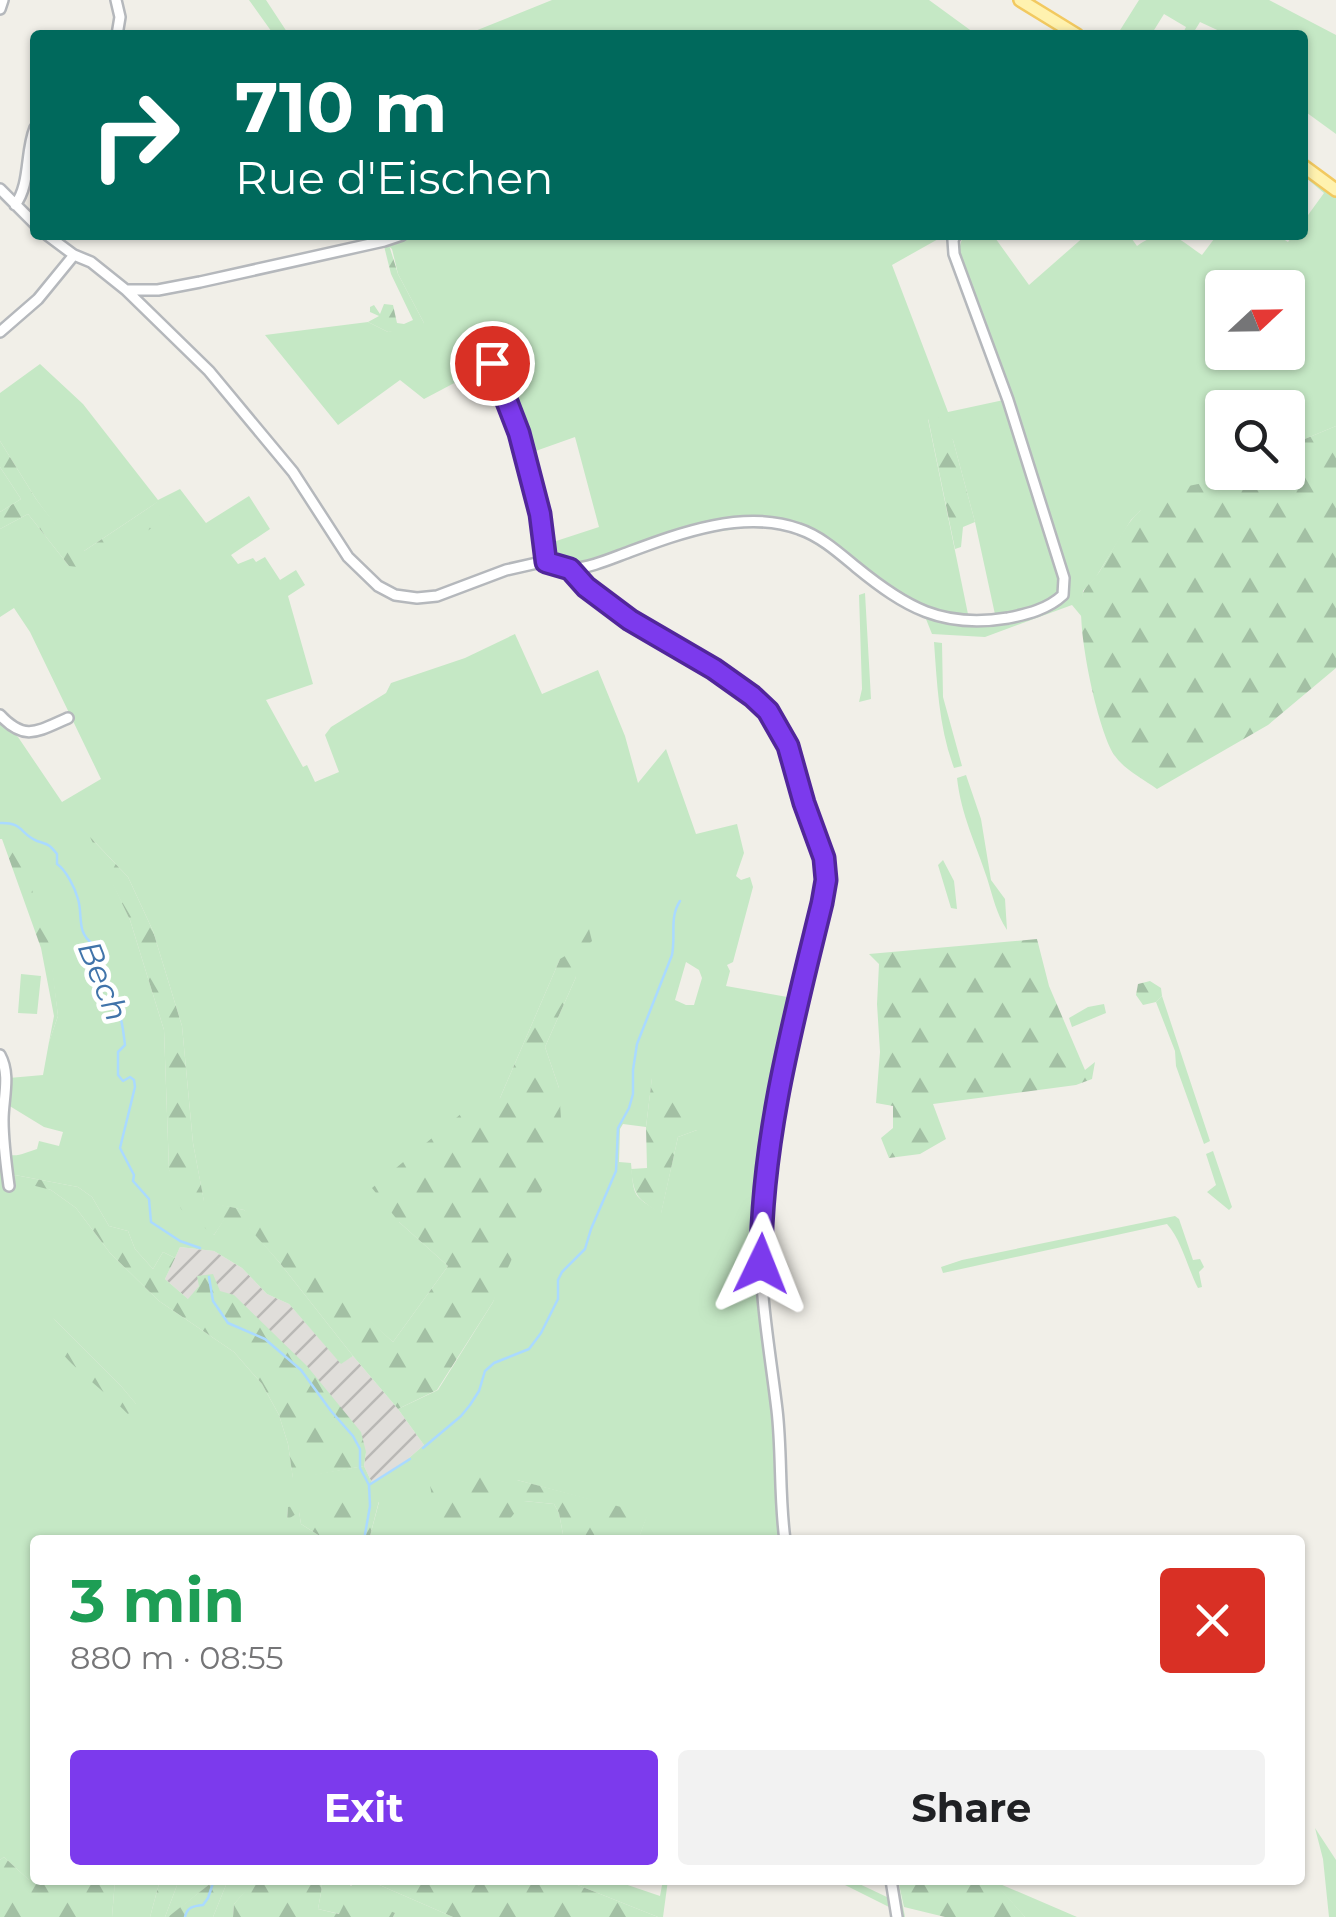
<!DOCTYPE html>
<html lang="en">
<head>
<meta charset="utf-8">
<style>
  :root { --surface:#fff; --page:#f2f2f2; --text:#202124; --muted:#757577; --accent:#7c3aed }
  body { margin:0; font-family:Montserrat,sans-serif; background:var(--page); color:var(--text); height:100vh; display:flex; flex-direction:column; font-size:38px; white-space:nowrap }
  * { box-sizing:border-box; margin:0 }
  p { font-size:32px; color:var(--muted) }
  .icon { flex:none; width:55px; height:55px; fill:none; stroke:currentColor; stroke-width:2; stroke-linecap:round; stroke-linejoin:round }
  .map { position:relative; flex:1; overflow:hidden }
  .details { position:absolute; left:30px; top:1535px; width:1275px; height:350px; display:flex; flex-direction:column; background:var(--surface); border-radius:10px; box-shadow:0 2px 8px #0004 }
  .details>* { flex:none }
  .top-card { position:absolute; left:30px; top:30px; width:1278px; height:210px; border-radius:10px; box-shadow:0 2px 8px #0004; background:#00695c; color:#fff; overflow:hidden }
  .needle { width:65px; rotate:68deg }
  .buttons { position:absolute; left:1205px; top:270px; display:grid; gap:20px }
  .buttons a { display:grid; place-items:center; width:100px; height:100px; border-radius:10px; background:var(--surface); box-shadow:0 2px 8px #0004; font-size:50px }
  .pin { position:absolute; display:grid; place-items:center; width:85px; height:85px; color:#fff; margin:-42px; border:5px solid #fff; border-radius:50%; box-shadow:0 2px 10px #0007 }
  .me { position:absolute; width:110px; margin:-55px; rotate:2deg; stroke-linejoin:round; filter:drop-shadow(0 0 8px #0008) }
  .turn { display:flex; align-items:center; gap:35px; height:210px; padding:0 40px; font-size:45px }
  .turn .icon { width:130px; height:130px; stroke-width:2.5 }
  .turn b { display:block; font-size:70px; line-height:85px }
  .round { display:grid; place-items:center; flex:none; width:105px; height:105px; border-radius:10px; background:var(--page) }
  .overview { display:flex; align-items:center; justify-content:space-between; height:170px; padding:0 40px }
  h1 { font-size:60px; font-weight:700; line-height:75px; color:#1e9e55 }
  .action { display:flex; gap:20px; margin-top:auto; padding:20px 40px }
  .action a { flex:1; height:115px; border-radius:10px; background:var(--accent); color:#fff; font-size:40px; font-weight:700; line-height:115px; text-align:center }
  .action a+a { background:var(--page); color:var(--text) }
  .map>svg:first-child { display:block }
  .industrial { fill:url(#industrial-furrows) }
  .grass { fill:#c5e8c5; fill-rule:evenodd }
  .forest { fill:url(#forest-firs) }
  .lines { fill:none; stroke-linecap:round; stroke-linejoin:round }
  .stream { stroke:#aadaff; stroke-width:2.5 }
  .minor-casing { stroke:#b5b8bc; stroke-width:14 }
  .major-casing { stroke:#f2c960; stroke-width:16 }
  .minor { stroke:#fff; stroke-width:9 }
  .major { stroke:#fff2af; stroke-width:11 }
  .route-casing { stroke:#51269a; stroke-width:25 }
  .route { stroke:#7c3aed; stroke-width:18 }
  .labels { text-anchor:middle; stroke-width:9; stroke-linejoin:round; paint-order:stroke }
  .water-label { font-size:32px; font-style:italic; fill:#4174aa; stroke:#fff }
</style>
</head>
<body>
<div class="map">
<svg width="1336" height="1917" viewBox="0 0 1336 1917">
  <defs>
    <pattern id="industrial-furrows" width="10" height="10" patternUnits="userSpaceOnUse" patternTransform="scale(2.5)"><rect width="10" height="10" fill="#e0deda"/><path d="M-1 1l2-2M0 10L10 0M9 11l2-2" fill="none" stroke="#b9b8b5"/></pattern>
    <pattern id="forest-firs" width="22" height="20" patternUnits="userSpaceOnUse" patternTransform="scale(2.5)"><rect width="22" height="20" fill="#c5e8c5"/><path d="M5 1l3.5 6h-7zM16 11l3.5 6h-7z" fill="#a3c0a4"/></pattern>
  </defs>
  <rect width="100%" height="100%" fill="#f1efe8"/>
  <path class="industrial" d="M180,1247L214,1251L242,1268L267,1294L289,1304L341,1363L353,1356L398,1409L424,1445L401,1465L372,1483L364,1466L366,1452L199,1286L189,1300L165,1279Z"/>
  <path class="grass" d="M249,0H266L289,35H274Z
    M552,0H929L977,35H465Z
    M1139,0H1269L1336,35V134L1303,110L1302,35H1228L1200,22L1192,35H1182L1186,27L1164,14L1151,35H1117Z
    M1311,171L1336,190V426L1288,446V408H1222V472L1232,473L1225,476L1224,483L1140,511L1131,520L1096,577L1083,591L1082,617L1072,605L985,637L932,634L926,619L902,607L826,551L799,534L779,529L753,527L689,535L642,543L587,562H569L555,554L550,543L599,527L575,437L530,453L512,387L496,361L424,399L400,380L338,425L265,335L368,322L388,332L424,323L398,274L392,249L378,237L383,235H938L940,238L892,265L948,412L1013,398L960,258V246L963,235H993L1029,285L1086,235H1129L1137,246C1168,225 1174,236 1202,255L1217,235H1277L1288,242L1293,235H1302L1303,222L1324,193L1306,178ZM1222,288H1288V352H1222ZM928,419L953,440L975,522L996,619H969Z
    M40,364L83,404L158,500L180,489L206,523L249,496L270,529L231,555L238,564L253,558L256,562L265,557L280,580L296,570L305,585L288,596L313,684L266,700L303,767L307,765L315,782L339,772L325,735L331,727L386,693L391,683L465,658L515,634L542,694L598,670L625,736L638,783L666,749L696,834L737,824L744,853L736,876L741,880L750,877L753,887L733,962L727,965L730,971L726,986L793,998C763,1111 752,1227 762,1343L772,1344L788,1540H638L647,1515L517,1480L524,1501L554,1504L559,1513L564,1540H369L379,1502L288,1508L287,1519L299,1511L301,1524L326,1540H35V1869L30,1881L4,1857L0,1860V1149C11,1161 24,1153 37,1149L39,1141L59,1146L63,1132L44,1127L8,1105L9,1078L43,1075L49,1042L58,1016L49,946L4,822L0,823V721L18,737L62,802L101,779L30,632L14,608L0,617V529L28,514L69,566L159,501L84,551L75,552L36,499L0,441V393ZM93,840L128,877L153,931L182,1026L193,1143L204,1202L244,1210L393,1342L448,1266L399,1222L500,1098L560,959L576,977L545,1047L559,1088L493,1302L438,1390L398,1409L424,1445L401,1465L372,1483L364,1466L293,1478L288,1444L279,1415L262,1384L234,1352L159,1301L110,1253L76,1208L51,1190L12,1177L15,1175L78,1187L92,1197L109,1226L128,1231L135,1249L153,1269L163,1252L175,1258L180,1247L214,1251L242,1268L267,1294L289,1304L341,1364L353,1356L279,1262L248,1226L224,1219L214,1235L169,1170L164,1030L130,920ZM686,962L699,970L702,978L694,1005H686L675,1000ZM652,1078L697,1130L678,1137L661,1213C632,1195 634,1197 631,1163L619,1162L620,1129L623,1124L646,1127ZM53,1318L121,1386L136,1404L128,1413L114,1399Z
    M0,467L21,499L0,512Z
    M865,593L871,699L859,702L862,689L859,595Z
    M934,642L942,643L943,697L962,766L954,768C939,728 937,684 934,642Z
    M966,775L981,819L991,880L1005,899L1007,930C996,913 993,897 987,878C976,844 961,815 957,778Z
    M943,860L954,881L957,909L951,908L938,865Z
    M21,974L41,976L37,1014L18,1013Z
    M1162,996L1210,1141L1204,1144L1176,1066L1175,1051L1156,1002Z
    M1104,1004L1106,1013L1072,1027L1069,1018L1088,1007Z
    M1213,1151L1232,1207L1229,1210L1207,1192L1216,1185L1206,1154Z
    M1175,1216L1179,1219L1193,1260L1200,1259L1204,1267L1199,1272L1202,1287L1198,1288C1187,1267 1182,1241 1167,1224L943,1273L941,1267L962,1260Z
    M1315,1828L1336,1860V1917H1329L1323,1859Z
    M115,1880H160L150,1917H112Z
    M179,1880H212L211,1883L169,1917H165Z
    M228,1880H251L253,1883L234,1904L233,1917H213Z
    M319,1880H344L351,1886L358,1880H368L453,1917H393L395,1913L340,1914L318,1909L322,1887Z
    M565,1880H613L660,1896L663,1880H668L663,1917H658Z
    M835,1880H851L889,1898L885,1880H898L905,1917H893L889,1907Z
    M993,1881L1077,1917H1025Z"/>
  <path class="forest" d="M389,245L398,274L424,323L420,329L388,332L368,322L379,316L370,312V307L374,305L380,314L384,304L393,305L397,323L404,324L413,320L391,274L384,246Z
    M938,417L953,440L975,522L963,527L961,547L955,549L928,418Z
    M1336,426V668L1268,725L1157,789C1143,779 1125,770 1115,756C1098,733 1074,620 1083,593C1086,585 1097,577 1101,569C1112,552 1121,532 1134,517C1155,494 1193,480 1224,483L1225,476L1232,473L1288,472V446Z
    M0,441L36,499L76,551H84L159,501L173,507L168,518L87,568L69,566L28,514L0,529V512L21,499L0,467Z
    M4,822L15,837L50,946L58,1016L49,1042L54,1016L41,948L2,839H0V823Z
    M90,837L128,877L153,931L182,1026L193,1143L204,1201L244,1210L287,1236L342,1295L393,1342L448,1266L399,1222L372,1188L474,1103L500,1098L560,959L570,953L565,939L570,927L588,925L592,941L581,952L571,954L576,977L545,1047L559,1088L562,1134L545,1183L493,1302L437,1390L398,1409L353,1356L279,1262L248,1227L224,1220L214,1235L181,1209L169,1170L164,1030L130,920Z
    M1037,939L1049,986L1085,1070L1095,1062L1092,1079L1076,1085L933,1104L946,1139L920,1154L889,1158L881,1138L893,1128V1106L876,1103L880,1052L877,1004L879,964L869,954Z
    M1150,981L1161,988L1162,996L1156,1002L1143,1005L1136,995L1138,984Z
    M665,1070L686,1083L692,1097L690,1103L678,1107L698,1122L697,1130L678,1137L661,1214C638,1198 634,1198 631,1169L647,1168L646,1127L652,1077Z
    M15,1175L78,1187L92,1197L109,1226L128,1231L135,1249L153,1269L163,1252L175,1258L165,1279L188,1299L199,1286L197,1276L213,1274L220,1291L234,1295L307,1366L361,1432L366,1452L364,1466L293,1479L288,1444L279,1415L262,1384L234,1352L159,1301L110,1253L76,1208L51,1190L16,1181L12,1177Z
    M45,1315L53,1318L121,1386L137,1405L128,1414C105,1389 42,1350 45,1315Z
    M507,1470L517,1480L648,1514L638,1540H564L559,1513L554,1504L524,1501L505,1525L436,1521L430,1485Z
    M170,1477L182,1495L166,1514L155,1507Z
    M376,1493L379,1501L369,1540H326L301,1524L299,1512L287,1520L288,1507Z
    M4,1857L29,1880L35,1869V1880H115L112,1917H0V1860Z
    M160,1880H179L165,1917H150Z
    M212,1880H228L213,1917H168L211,1883Z
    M251,1880H319L322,1887L318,1909L339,1914L349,1894L395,1913L393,1917H233L234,1904L252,1883Z
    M368,1880H565L658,1917H453Z
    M898,1880H993L1025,1917H945L904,1907Z"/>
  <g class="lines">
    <path class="stream" d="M0,823C23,822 20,834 37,841C48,845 48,843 57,854V864C66,870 75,888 78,899C83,915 76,933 93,944L96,958L92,971L94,976C110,980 108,988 114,1002C123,1023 122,1022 125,1045L118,1052V1075L123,1081L130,1077L134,1080L135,1087L120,1148L134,1175L133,1181L149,1199L151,1222L180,1241L200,1248
      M209,1277L213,1301L228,1323L265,1339L301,1370L331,1411L353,1436L360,1449V1468L369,1485L370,1506L364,1540
      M423,1448L461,1416L470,1405L479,1391L485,1371L494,1363L529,1349L541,1333L558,1299V1280L562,1272L585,1249L591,1229L616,1171L618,1128L629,1108L633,1094V1070L637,1044L672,955C676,935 669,918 680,901
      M369,1485L410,1459
      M185,1917C187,1907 193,1906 203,1905L208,1898L214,1880"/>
    <defs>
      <path id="minor" d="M116,0L120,17L117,35
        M0,9L3,0
        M0,189L35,224
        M15,205C31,184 25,152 35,128
        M47,235L74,255L91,262L126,290L209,371L293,472L348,557L378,586L395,595L417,598L437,596L506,570L546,561L553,563L570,569L586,587L630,620L714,669L752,696L768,711L788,746L804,803L824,857L826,880L823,903C795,1012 765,1122 761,1234C759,1294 770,1351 777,1410C782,1453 779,1497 785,1540
        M126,290H158L200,282L384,241L402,235
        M0,332L38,299L74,255
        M492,363C519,428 538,491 546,561
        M570,569C590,568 610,559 629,552C680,533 744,509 799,529C820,536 838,552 856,567C905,607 942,629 1008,618C1028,614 1048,609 1063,595L1064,578L1008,400L954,254L953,240L956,235
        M0,715C25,742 38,731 68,718
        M0,1055C11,1075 3,1098 3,1120C3,1142 6,1164 9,1186
        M891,1880L897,1917"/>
      <path id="major" d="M1020,0L1077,35
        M1302,165L1336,190"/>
    </defs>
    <use href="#minor" class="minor-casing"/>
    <use href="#major" class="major-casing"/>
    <use href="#minor" class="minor"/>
    <use href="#major" class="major"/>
  </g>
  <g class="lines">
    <defs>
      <path id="route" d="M492,363L519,433L540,514L546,562L570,569L586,587L630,620L714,669L752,696L768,711L788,746L804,803L824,858L826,880L822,903C793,1022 761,1140 761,1264"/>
    </defs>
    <use href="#route" class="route-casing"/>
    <use href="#route" class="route"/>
  </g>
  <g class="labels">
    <g class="water-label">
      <text transform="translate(103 981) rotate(68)" y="11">Bech</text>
    </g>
  </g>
</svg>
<div class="buttons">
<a><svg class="needle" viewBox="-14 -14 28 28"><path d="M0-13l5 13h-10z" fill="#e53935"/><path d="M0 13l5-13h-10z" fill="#757577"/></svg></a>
<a><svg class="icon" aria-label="search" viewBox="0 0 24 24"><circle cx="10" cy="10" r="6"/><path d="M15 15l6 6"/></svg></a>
</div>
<div class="pin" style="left:492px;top:363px;background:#d93025"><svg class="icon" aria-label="arrive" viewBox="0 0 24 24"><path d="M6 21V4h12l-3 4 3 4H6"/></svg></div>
<svg class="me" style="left:761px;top:1264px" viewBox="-20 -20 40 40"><path d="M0-17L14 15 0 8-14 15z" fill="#7c3aed" stroke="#fff" stroke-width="4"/></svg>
<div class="top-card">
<div class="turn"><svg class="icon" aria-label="right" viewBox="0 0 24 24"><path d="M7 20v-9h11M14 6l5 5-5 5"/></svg><div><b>710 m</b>Rue d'Eischen</div></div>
</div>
<section class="details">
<div class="overview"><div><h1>3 min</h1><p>880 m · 08:55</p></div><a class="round" style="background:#d93025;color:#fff"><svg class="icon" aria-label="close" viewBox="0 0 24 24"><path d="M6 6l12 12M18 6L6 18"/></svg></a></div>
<div class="action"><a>Exit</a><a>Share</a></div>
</section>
</div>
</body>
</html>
